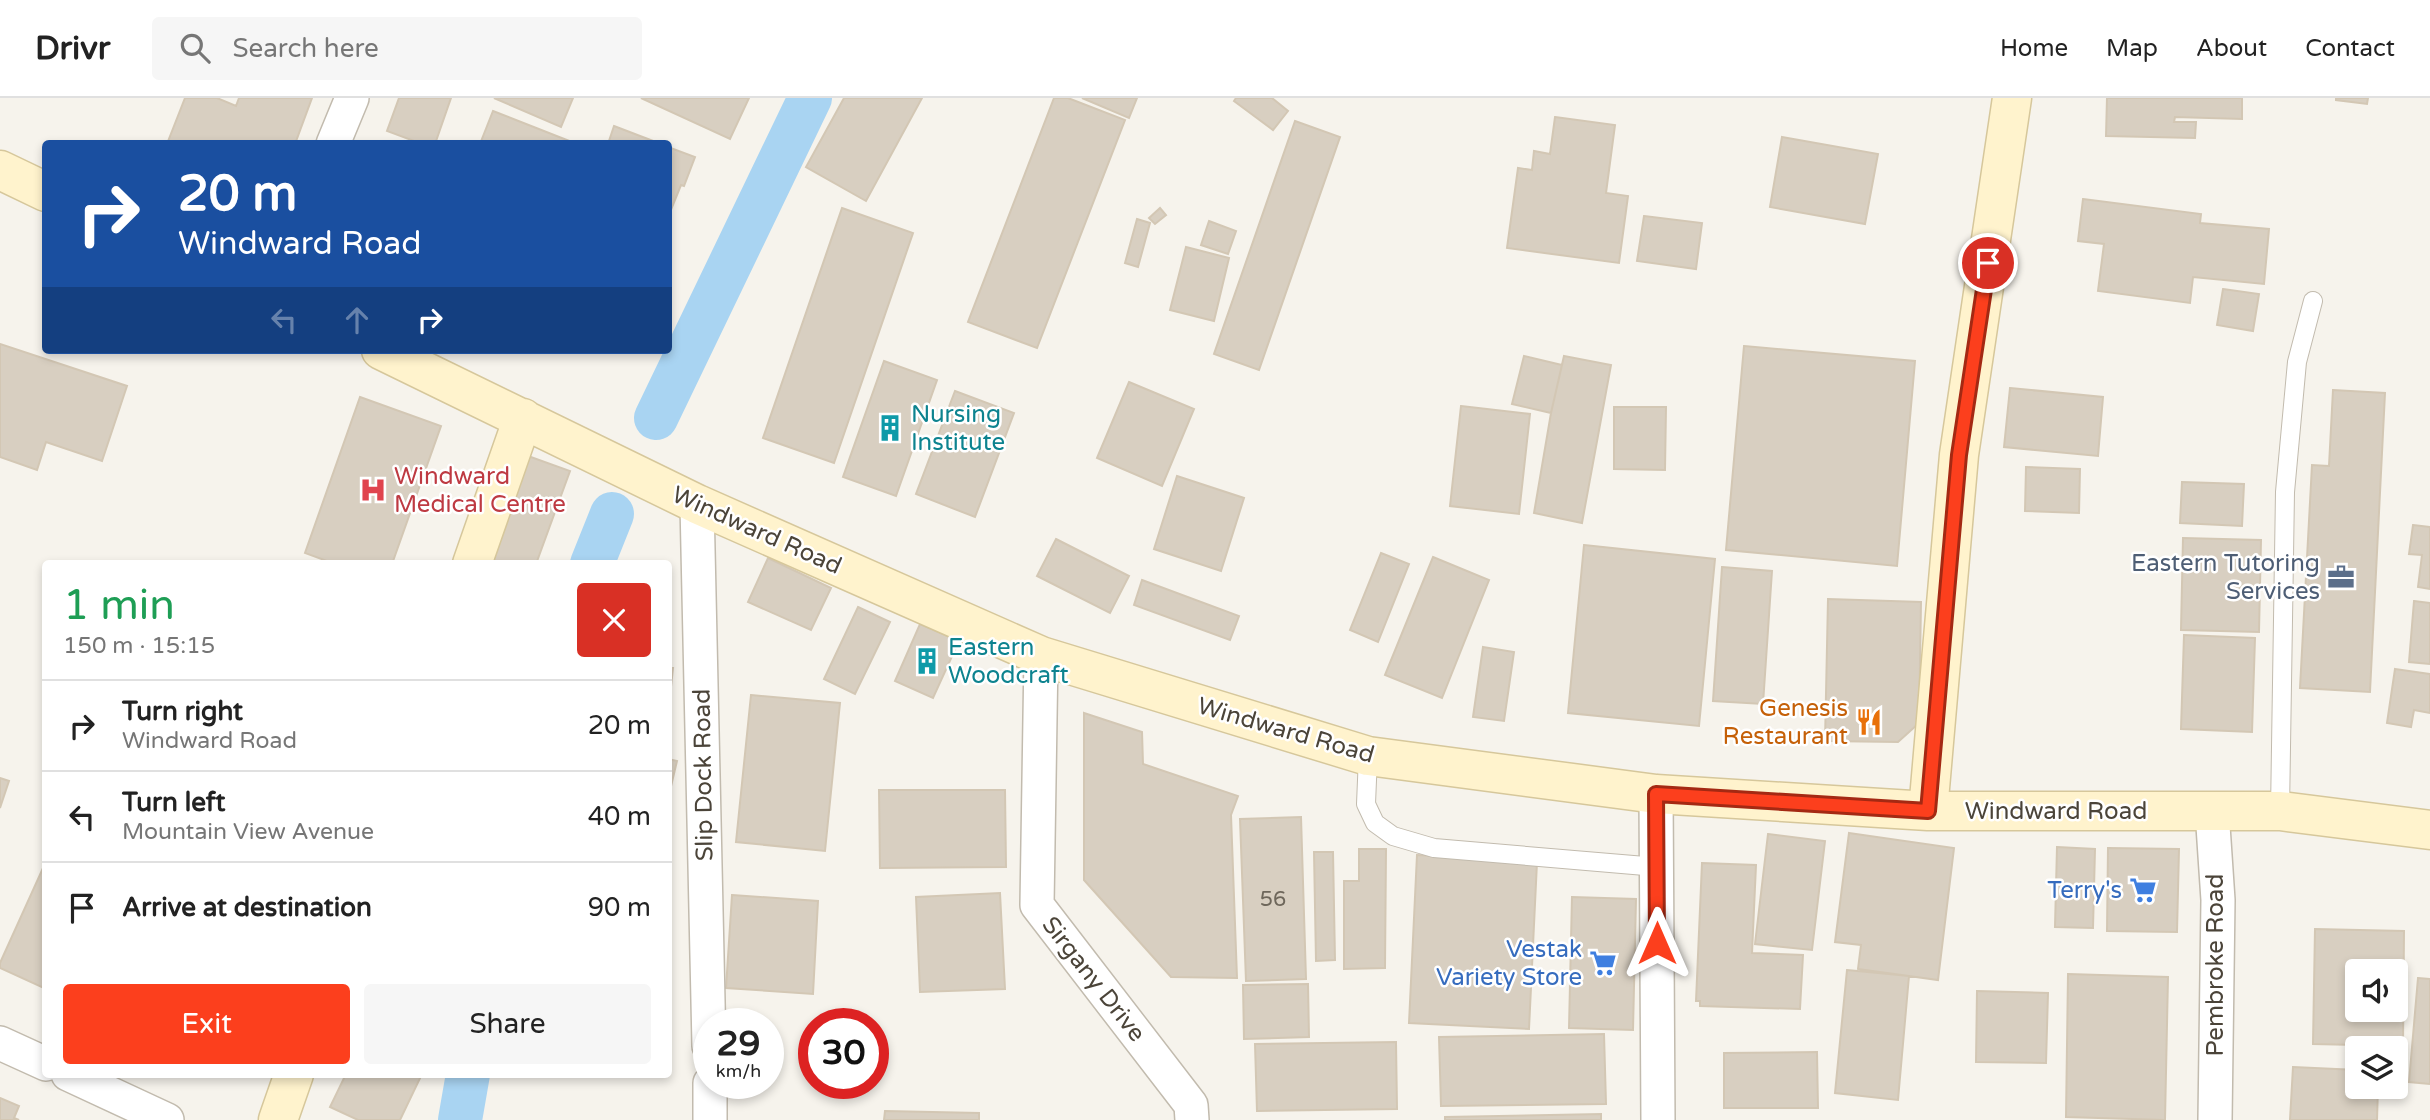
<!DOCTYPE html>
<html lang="en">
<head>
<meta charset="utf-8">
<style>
  :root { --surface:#fff; --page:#f6f6f6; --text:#222; --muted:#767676; --line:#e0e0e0; --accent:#fc3f1d }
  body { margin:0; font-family:"Varela Round",sans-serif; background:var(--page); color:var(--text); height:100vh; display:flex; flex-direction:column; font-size:26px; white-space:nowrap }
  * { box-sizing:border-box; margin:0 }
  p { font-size:23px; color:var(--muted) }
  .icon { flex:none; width:38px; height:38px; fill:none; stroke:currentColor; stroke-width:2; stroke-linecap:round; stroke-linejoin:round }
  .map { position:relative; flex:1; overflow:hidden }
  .drawer { position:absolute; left:42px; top:462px; width:630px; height:518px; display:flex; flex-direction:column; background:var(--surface); border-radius:7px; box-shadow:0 4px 10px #0003 }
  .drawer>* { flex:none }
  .hud { position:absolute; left:42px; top:42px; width:630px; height:214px; border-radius:7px; box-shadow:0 4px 10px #0003; background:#1a4fa0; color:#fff; overflow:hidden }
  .buttons { position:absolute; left:2345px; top:861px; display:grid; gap:14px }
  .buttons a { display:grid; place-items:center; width:63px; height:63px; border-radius:7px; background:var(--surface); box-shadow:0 4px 10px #0003; font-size:35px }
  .speed { position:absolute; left:693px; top:910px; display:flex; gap:14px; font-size:35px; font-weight:700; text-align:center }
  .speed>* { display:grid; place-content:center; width:91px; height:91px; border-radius:50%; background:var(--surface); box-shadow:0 4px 10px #0003; line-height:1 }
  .speed small { font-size:18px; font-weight:400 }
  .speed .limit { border:10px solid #d22; background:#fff; color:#111 }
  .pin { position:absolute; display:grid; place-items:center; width:60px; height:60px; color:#fff; margin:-30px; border:4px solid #fff; border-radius:50%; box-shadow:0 2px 7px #0007 }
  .me { position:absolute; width:77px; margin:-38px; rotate:0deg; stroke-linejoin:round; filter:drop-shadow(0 0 5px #0008) }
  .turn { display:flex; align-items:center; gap:24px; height:147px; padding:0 21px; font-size:32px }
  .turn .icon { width:91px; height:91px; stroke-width:2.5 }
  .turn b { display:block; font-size:49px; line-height:60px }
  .lanes { display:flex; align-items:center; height:66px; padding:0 21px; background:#0003; justify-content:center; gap:35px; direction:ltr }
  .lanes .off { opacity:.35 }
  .round { display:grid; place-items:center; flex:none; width:74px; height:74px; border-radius:7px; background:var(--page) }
  .overview { display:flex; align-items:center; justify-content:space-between; height:119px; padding:0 21px }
  h1 { font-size:42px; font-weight:600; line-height:52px; color:#1e9e55 }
  .primary-button { display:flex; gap:14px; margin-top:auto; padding:14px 21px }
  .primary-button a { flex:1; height:80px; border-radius:7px; background:var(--accent); color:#fff; font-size:28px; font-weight:600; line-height:80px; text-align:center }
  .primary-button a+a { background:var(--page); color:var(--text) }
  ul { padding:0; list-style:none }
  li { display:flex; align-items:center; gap:21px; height:91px; padding:0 21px; border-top:2px solid var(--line) }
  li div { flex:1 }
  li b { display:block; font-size:26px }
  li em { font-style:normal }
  header { display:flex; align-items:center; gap:42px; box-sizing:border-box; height:98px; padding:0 35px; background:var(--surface); border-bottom:2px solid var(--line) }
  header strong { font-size:33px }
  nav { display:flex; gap:38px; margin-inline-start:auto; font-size:24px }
  .search { width:490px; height:63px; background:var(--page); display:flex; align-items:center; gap:18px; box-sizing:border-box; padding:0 24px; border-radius:7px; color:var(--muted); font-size:26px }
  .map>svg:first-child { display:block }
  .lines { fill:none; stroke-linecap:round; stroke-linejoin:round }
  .canal { stroke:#a9d4f2; stroke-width:44 }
  .building { fill:#d8cfc1; stroke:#d3c7b4; stroke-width:2; fill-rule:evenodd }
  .lane-casing { stroke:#c2bbae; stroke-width:20 }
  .street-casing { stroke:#c2bbae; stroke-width:36 }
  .secondary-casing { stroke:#d6c79b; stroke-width:41 }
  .lane { stroke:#fff; stroke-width:18 }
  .street { stroke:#fff; stroke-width:33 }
  .secondary { stroke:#fff3cd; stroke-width:38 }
  .route-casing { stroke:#a42913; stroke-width:18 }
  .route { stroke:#fc3f1d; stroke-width:12 }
  .labels { text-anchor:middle; stroke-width:5; stroke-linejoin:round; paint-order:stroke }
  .number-label { font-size:21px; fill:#6e675b }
  .culture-label { font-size:24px; fill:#0d838f; stroke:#fff; text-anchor:start }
  .health-label { font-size:24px; fill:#be3a42; stroke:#fff; text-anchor:start }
  .street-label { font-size:24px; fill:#4b4439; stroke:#fff }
  .service-label { font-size:24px; fill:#4e5e75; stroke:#fff; text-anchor:end }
  .food-label { font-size:24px; fill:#c56008; stroke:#fff; text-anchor:end }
  .shop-label { font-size:24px; fill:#366cbe; stroke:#fff; text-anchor:end }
</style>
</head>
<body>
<header>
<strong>Drivr</strong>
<div class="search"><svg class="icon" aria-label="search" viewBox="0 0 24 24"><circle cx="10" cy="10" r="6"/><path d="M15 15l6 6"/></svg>Search here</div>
<nav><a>Home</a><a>Map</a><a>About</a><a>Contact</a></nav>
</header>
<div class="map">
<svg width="2430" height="1022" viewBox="0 0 2430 1022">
  <rect width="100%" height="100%" fill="#f6f3ec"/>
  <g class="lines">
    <path class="canal" d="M656,320L810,0
      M592,466L612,416
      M460,1022L468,976"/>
  </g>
  <path class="building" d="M185,0H217L236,8L239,0H312L295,46H167Z
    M399,0H451L435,46H422L387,33Z
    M494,0H573L561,29Z
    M641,0H749L730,41Z
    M844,0H922L866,103L806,69Z
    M1054,0H1068L1125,22L1037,250L968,224Z
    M1082,0H1137L1129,20Z
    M1236,0H1272L1288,13L1273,32L1234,3Z
    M2107,0H2242V21L2175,19L2174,24H2196L2195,40L2106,38Z
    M2336,0H2368L2367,6L2336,2Z
    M493,13L577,46H480Z
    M1555,19L1615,27L1606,95L1628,98L1619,165L1507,150L1518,70L1532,72L1534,53L1550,56Z
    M1295,23L1340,39L1259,272L1214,256Z
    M614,28L661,46H608Z
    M1782,39L1878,56L1865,126L1770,109Z
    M668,49L695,59L684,88L681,87L668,119Z
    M2083,101L2201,116L2200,125L2269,131L2264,186L2193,179L2190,205L2098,193L2104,146L2078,143Z
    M842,110L913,135L834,365L763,340Z
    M1160,110L1166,117L1155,126L1149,120Z
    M1644,118L1702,125L1696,171L1637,163Z
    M1137,121L1150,125L1138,169L1125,165Z
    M1209,123L1236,133L1228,156L1201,147Z
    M1186,149L1229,160L1214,223L1170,212Z
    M2223,191L2259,196L2253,233L2217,227Z
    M0,246L127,288L102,363L46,344L37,372L0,359Z
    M1744,248L1915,263L1897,468L1726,452Z
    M1524,258L1562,267L1551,315L1512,306Z
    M1564,258L1611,267L1582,425L1534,415L1551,315Z
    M884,263L937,282L896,398L843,379Z
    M1129,284L1194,311L1162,388L1097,360Z
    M2010,290L2103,299L2098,358L2004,349Z
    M2333,292L2385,295L2370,594L2300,590L2312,367L2329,368Z
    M955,293L1014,315L975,419L916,396Z
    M360,299L441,328L392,466H335L305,455Z
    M1461,308L1530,316L1519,416L1450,408Z
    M1614,309H1666L1665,372L1614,371Z
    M528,358L570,373L536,466H489Z
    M2026,369L2080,371L2079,415L2025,413Z
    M1177,378L1244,400L1221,473L1154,451Z
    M2182,384L2244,386L2242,428L2180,425Z
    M2413,427L2430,429V491L2418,489L2422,457L2409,456Z
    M2183,440L2261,442L2259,534L2181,532Z
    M1056,441L1129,478L1110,515L1037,478Z
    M1584,447L1715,461L1699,628L1568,615Z
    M1381,455L1409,466L1378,544L1350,532Z
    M1433,459L1489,482L1442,600L1385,577Z
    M768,460L831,490L811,532L748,504Z
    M1722,469L1772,473L1763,606L1713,603Z
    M1142,482L1239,518L1230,542L1134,507Z
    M1828,501L1921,504L1919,625L1898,644L1825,643Z
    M2414,503L2430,505V566L2409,564Z
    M858,509L890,524L855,596L824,581Z
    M920,526L959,543L933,600L895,583Z
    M2184,537L2255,540L2252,634L2181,631Z
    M1483,549L1514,554L1504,623L1473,619Z
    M668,570H673L668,617Z
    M2395,571L2430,576V615L2414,612L2411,629L2387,625Z
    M751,597L840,605L825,753L736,744Z
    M1084,615L1142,634L1143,666L1238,698L1231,717L1237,880L1171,879L1084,782Z
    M668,661L677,663L668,701Z
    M0,680L9,683L0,710Z
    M879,692H1005L1006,769L880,770Z
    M1301,719L1306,881L1246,883L1240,721Z
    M1849,735L1954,750L1938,882L1858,871L1861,847L1835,844Z
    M1768,736L1825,743L1812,852L1755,846Z
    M2057,749L2095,751L2093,830L2055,829Z
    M2108,750L2179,751L2177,834L2107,833Z
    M1359,751H1386L1385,870L1344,871V783H1359Z
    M1314,754H1333L1335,862L1316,863Z
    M1417,757L1537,764L1529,931L1409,925Z
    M1702,765L1756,767L1752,855L1803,857L1800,911L1700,908V903H1696Z
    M43,770L46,771V891L0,870V865Z
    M1000,795L1005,891L920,894L916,799Z
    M732,797L818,803L813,896L726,890Z
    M1572,799L1636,801L1633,932L1569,930Z
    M2315,831L2404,833L2403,948L2313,946ZM2357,873H2396V912H2357Z
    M1847,872L1909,878L1898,1002L1835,995Z
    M2068,876L2168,879L2165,1022L2066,1019Z
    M2418,880L2430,881V986L2409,984Z
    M1308,886L1309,939L1244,941L1243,887Z
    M1977,893L2048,895L2046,965L1976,964Z
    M1604,936L1606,1006L1441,1008L1439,939Z
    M1396,944L1397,1011L1257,1013L1255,946Z
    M1817,954L1818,1010H1724V955Z
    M2293,969L2357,972V989H2378L2377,1022H2290Z
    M346,976H422L400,1022H358L330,1009Z
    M0,1000L19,1008L14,1020L19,1022H0Z
    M885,1013L979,1015V1022H884Z
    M1601,1016V1022H1445V1019Z"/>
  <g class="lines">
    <defs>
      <path id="lane" d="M1368,658L1366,706L1375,725L1393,738L1434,750L1657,769
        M2280,713L2285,394L2297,264L2313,203"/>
      <path id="street" d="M333,46L352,0
        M697,406L709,948
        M1041,558L1037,807L1191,1007L1192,1022
        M1656,696L1658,1022
        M2212,713L2218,802L2215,1022
        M0,945L46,966
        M68,976L167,1022
        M710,985V1022"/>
      <path id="secondary" d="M0,72L46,94
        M381,252L697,406L1041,558L1368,658L1656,696L1928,713H2280L2430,732
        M472,466L523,320
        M1928,713L1959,357L2012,0
        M278,1022L294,976"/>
    </defs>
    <use href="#lane" class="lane-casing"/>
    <use href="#street" class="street-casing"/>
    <use href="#secondary" class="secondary-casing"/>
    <use href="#lane" class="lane"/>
    <use href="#street" class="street"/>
    <use href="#secondary" class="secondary"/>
  </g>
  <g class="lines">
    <defs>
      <path id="route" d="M1657,845L1656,696L1928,713L1959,357L1988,165"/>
    </defs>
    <use href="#route" class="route-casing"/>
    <use href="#route" class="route"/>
  </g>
  <defs>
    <symbol id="building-bare" viewBox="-9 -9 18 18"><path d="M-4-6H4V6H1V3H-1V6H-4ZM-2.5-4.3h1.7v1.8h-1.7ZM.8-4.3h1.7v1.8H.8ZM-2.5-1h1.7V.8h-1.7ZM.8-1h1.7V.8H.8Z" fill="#0f9aa8" stroke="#fff" stroke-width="2.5" paint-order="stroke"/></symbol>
    <symbol id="hospital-bare" viewBox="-9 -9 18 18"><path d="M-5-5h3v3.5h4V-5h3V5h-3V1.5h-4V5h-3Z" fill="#e0444e" stroke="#fff" stroke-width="2.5" paint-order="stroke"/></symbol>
    <symbol id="office-bare" viewBox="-9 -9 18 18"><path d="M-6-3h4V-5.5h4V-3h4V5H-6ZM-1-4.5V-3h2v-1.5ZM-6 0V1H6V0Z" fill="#5c6f8a" stroke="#fff" stroke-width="2.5" paint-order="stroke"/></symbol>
    <symbol id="restaurant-bare" viewBox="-9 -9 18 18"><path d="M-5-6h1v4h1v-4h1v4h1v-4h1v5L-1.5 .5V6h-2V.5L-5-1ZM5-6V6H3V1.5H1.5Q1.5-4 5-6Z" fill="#e8710a" stroke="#fff" stroke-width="2.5" paint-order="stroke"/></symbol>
    <symbol id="supermarket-bare" viewBox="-9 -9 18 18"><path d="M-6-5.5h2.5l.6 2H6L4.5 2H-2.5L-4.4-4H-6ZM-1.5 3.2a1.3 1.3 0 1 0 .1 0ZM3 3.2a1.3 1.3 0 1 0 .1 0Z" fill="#3f7fe0" stroke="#fff" stroke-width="2.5" paint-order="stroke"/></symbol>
  </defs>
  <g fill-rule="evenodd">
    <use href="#building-bare" x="871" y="311" width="38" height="38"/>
    <use href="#hospital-bare" x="354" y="373" width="38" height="38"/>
    <use href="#office-bare" x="2322" y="460" width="38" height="38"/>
    <use href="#building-bare" x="908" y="544" width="38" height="38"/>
    <use href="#restaurant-bare" x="1850" y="605" width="38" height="38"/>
    <use href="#supermarket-bare" x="2124" y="773" width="38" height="38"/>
    <use href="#supermarket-bare" x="1584" y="846" width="38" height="38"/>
  </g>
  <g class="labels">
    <g class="number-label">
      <text x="1273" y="808">56</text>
    </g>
    <g class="culture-label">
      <text x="911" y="324">Nursing<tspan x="911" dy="28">Institute</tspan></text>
      <text x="948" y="557">Eastern<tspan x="948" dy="28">Woodcraft</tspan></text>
    </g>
    <g class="health-label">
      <text x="394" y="386">Windward<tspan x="394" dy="28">Medical Centre</tspan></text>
    </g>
    <g class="street-label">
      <text transform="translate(757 432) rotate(24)" y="8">Windward Road</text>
      <text transform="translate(1286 632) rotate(16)" y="8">Windward Road</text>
      <text transform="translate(703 677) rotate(-91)" y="8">Slip Dock Road</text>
      <text x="2056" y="721">Windward Road</text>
      <text transform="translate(2215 867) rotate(-90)" y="8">Pembroke Road</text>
      <text transform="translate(1094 881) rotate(52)" y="8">Sirgany Drive</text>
    </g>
    <g class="service-label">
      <text x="2320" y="473">Eastern Tutoring<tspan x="2320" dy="28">Services</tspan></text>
    </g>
    <g class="food-label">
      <text x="1848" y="618">Genesis<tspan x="1848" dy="28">Restaurant</tspan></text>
    </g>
    <g class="shop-label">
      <text x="2122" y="800">Terry's</text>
      <text x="1582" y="859">Vestak<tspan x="1582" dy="28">Variety Store</tspan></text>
    </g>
  </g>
</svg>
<div class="buttons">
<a><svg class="icon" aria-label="sound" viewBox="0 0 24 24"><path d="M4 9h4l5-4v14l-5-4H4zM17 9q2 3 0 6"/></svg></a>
<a><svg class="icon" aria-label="layers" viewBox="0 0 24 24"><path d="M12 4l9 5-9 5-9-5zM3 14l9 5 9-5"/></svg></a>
</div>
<div class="speed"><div>29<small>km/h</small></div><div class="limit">30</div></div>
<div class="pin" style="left:1988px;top:165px;background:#d93025"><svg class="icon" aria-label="arrive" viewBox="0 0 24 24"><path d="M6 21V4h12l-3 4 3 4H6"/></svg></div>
<svg class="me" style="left:1657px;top:845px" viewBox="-20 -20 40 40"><path d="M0-17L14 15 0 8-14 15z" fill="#fc3f1d" stroke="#fff" stroke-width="4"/></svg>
<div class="hud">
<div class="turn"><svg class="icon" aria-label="right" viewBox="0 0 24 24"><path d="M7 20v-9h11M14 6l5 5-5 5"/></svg><div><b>20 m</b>Windward Road</div></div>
<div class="lanes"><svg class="icon off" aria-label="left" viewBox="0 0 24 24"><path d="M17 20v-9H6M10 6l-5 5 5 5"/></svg><svg class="icon off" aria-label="ahead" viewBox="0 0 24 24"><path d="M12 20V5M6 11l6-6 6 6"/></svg><svg class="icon" aria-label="right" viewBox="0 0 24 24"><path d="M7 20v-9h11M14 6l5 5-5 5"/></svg></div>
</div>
<section class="drawer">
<div class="overview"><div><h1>1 min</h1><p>150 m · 15:15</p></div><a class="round" style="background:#d93025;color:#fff"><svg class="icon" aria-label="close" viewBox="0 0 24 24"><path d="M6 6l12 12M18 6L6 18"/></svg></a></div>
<ul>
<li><svg class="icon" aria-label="right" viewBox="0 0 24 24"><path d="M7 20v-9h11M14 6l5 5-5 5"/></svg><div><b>Turn right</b><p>Windward Road</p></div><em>20 m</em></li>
<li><svg class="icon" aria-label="left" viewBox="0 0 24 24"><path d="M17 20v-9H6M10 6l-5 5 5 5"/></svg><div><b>Turn left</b><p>Mountain View Avenue</p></div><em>40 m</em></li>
<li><svg class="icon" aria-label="arrive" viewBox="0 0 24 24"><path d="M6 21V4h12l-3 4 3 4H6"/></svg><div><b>Arrive at destination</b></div><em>90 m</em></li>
</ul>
<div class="primary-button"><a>Exit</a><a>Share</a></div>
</section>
</div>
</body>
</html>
